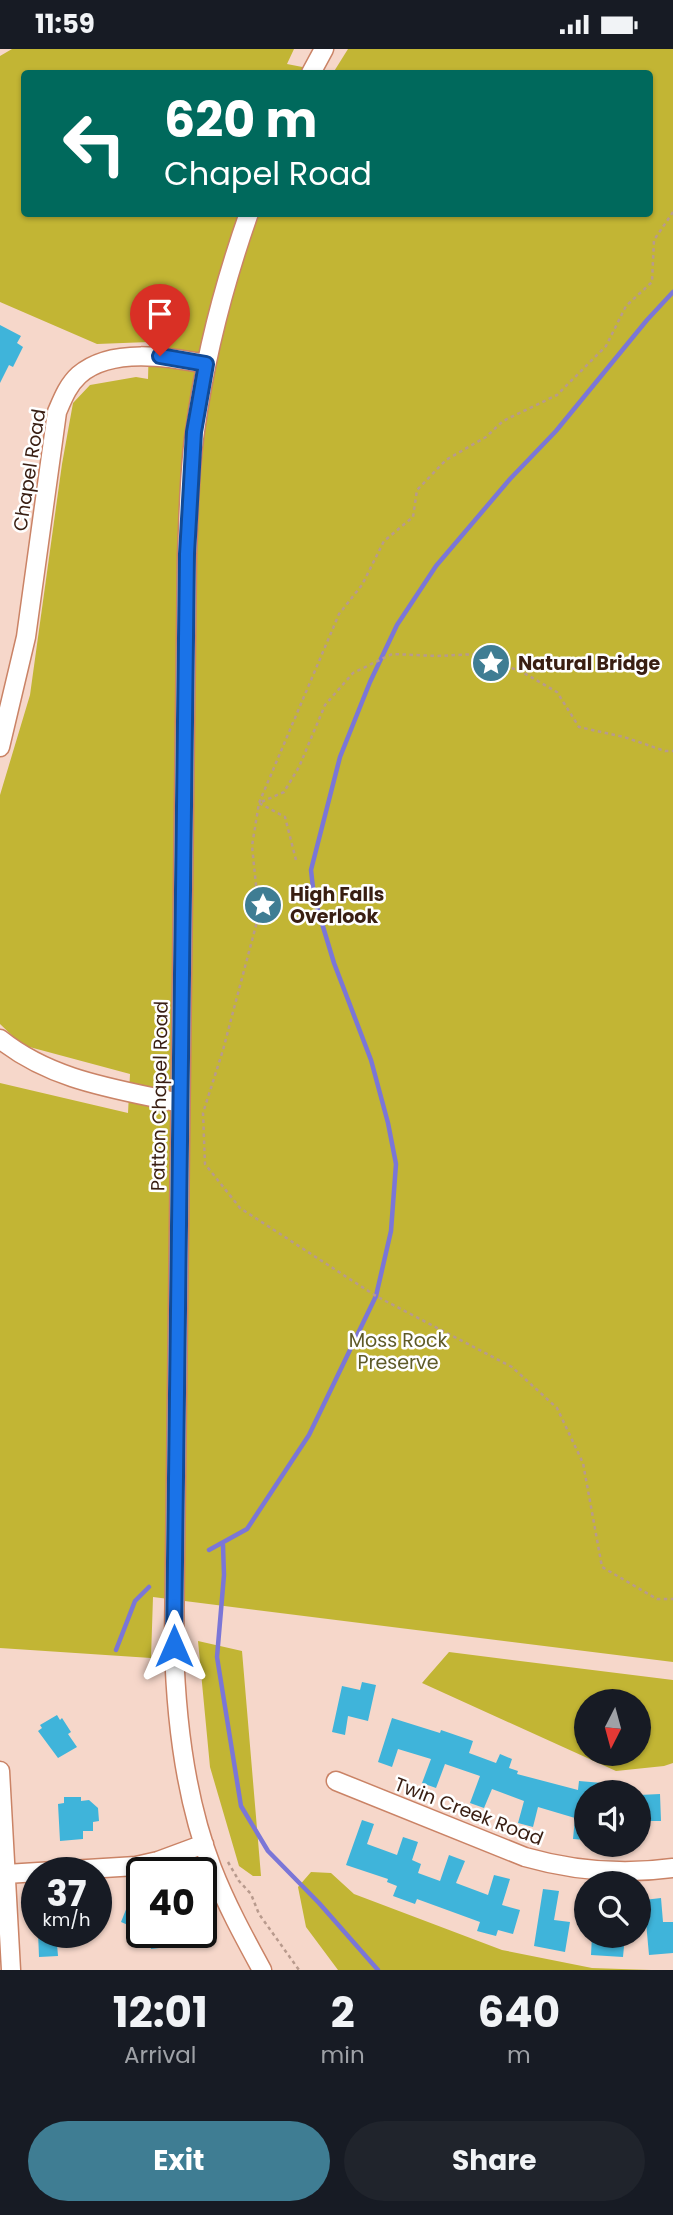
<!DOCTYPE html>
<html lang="en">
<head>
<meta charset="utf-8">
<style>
  :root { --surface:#171b24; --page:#20242c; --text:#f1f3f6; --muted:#9ea1a6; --accent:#3f7d93 }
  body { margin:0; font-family:Poppins,sans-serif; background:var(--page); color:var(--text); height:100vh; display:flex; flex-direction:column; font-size:26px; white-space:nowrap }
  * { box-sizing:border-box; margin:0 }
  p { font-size:23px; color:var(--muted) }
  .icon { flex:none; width:38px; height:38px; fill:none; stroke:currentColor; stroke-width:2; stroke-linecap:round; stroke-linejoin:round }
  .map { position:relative; height:1921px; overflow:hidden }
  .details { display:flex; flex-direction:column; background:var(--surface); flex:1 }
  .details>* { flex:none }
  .top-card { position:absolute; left:21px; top:21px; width:632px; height:147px; border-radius:7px; box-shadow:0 2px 5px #0004; background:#00695c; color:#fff; overflow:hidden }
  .needle { width:46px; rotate:186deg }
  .fabs { position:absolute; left:574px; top:1640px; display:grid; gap:14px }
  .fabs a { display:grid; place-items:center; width:77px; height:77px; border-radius:50%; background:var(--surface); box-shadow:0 2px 5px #0004; font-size:35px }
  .speed { position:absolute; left:21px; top:1808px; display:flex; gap:14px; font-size:35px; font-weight:700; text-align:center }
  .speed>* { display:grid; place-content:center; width:91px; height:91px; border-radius:50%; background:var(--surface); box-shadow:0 2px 5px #0004; line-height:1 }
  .speed small { font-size:18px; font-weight:400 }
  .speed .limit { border:4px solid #111; border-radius:10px; background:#fff; color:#111 }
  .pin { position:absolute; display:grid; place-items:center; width:60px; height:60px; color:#fff; margin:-72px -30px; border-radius:50% 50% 50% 0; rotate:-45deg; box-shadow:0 0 7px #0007 }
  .pin .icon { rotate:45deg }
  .me { position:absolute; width:77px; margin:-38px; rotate:0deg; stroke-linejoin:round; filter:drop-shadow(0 0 5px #0008) }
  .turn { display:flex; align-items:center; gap:24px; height:147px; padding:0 28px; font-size:32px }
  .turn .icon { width:91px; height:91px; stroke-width:2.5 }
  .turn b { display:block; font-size:49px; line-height:60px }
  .eta { display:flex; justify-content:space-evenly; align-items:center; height:119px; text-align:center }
  .eta b { font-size:42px; font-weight:700; line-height:49px }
  .primary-button { display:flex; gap:14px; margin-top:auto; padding:14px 28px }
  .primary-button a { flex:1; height:80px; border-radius:42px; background:var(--accent); color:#fff; font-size:28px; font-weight:700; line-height:80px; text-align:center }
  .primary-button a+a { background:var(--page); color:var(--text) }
  .status { display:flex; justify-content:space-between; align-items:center; height:49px; padding:0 35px; background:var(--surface); direction:ltr }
  .status svg { height:19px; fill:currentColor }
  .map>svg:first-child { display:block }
  .green { fill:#c2b534; fill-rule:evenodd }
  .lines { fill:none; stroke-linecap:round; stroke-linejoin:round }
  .stream { stroke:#7b76d7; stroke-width:4.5 }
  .building { fill:#3fb4da }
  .minor-casing { stroke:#ca8366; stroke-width:21 }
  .path { stroke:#b89a8d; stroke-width:2.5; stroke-dasharray:3.5 3.5; stroke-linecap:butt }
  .minor { stroke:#fff; stroke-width:18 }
  .route-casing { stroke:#114b97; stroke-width:18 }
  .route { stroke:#1a73e8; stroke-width:12 }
  .labels { text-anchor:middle; stroke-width:5; stroke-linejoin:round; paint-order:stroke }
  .street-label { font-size:19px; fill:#391e12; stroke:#fff }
  .poi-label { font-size:19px; font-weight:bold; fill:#391e12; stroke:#fff; text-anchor:start }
  .park-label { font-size:19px; fill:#5e5a28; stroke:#fff }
</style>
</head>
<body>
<div class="status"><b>11:59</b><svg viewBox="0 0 49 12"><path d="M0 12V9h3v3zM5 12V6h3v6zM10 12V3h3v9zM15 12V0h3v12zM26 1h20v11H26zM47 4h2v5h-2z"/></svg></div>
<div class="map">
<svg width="673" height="1921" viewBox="0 0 673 1921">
  <rect width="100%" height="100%" fill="#f6d7ca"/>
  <path class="green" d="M12,0H294L287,15L333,24L348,0H673V1613L153,1548L151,1609L0,1599V1034L128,1064L130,1025L22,996L0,975V746L30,646L62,415L73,354L90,336L136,328L148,330L149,293L97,295L0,253V7ZM24,24H649V164H24Z
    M198,1592L242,1602L261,1827H253L239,1817L210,1718Z
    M449,1603L673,1631V1714L664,1717L616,1722L422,1634ZM639,1652V1704H586V1652Z
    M311,1823L331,1824L354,1845L502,1901L592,1919L651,1921H338L306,1878L298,1838Z"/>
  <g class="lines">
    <path class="stream" d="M223,1496L224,1526L217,1608L241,1757L268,1802L319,1854L378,1921
      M209,1501L247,1480L309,1386L376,1247L391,1182L396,1115L388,1074L371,1011L334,914L314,848L311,821L340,708L370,633L397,576L436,517L510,430L556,382L647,271L673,243
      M116,1601L135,1552L149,1538"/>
  </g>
  <path class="building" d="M0,276L21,287L17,294L23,298L13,318L9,316L0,334Z
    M362,1633L376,1636L368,1672L348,1667L345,1686L332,1683L342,1637L360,1641Z
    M57,1666L60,1671L62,1669L71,1683L68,1685L77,1698L58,1709L38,1682L42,1679L40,1676Z
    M392,1669L440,1684L441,1681L473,1692L469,1704L496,1714L500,1705L512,1710L509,1719L518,1722L517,1725L578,1741L579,1732L614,1735V1743H584L586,1744V1791L573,1790L575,1769L538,1758L533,1778L518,1774L524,1752L492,1740L484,1759L470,1754L480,1727L445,1715L436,1739L422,1734L431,1710L398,1700L392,1718L378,1713Z
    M660,1745L661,1772H639V1746Z
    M64,1748H81V1752L89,1751L98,1759L99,1772L93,1773V1782H83V1790L60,1792L58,1755L64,1754Z
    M362,1771L374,1775L367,1795L397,1806L403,1788L418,1793L412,1811L421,1815L418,1824L440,1832L449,1806L465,1812L456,1834L488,1846L494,1826L510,1830L502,1856L520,1861L513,1885L498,1881L496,1887L477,1882L480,1873L417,1850L415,1855L393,1847L397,1837L387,1833L388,1830L346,1816Z
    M543,1840L559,1842L554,1871L570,1873L565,1903L534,1897Z
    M131,1848L142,1853V1882L121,1873Z
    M661,1849L663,1873H673V1904L649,1906L644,1851Z
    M38,1883H56L58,1907L39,1908Z
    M137,1883H178V1890L174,1891L175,1897L151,1900L150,1894L139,1895Z
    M592,1886H625L623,1908L591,1906Z"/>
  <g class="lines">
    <defs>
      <path id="minor" d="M311,24L324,0
        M249,164C224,235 205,308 195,382C189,422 189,464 187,505L174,1597C176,1673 185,1749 212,1819C226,1855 244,1888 262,1921
        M0,698L26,588L57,363C63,349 68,336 79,326C111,298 169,308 206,315
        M0,990C52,1032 117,1040 180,1054
        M0,1722L11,1921
        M336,1732L525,1808C574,1822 623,1826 673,1819
        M6,1825L136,1817L158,1812L204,1795"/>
    </defs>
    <use href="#minor" class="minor-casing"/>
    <path class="path" d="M673,163L654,191L652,233L626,257L606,297L557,346L503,372L486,388L446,411L417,441L413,468L384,492L362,536L339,565L259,754L252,797L259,865L223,1001L203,1064L205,1115L240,1159L376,1247L512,1318L557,1359L583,1414L602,1518L657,1550H673
      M296,811L285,768L259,754L284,743L299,718L325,656L353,624L392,605L437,607L477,605L524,624L557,643L579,678L624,688L665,702H673
      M228,1813L239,1832L251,1845L259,1865L299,1921"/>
    <use href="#minor" class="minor"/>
  </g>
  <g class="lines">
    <defs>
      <path id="route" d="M160,307L206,315L194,383L187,505L174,1597"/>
    </defs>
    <use href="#route" class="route-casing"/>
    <use href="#route" class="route"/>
  </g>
  <defs>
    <symbol id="sight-disc" viewBox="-11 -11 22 22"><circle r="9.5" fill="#3f7d93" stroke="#fff"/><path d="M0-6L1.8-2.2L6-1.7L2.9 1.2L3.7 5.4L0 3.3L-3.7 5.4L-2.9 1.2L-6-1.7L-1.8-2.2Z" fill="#fff"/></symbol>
  </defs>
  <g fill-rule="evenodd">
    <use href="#sight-disc" x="469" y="592" width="44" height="44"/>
    <use href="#sight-disc" x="241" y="834" width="44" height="44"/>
  </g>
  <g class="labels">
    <g class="street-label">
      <text transform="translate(29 421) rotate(-81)" y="7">Chapel Road</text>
      <text transform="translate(159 1047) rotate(-89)" y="7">Patton Chapel Road</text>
      <text transform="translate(469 1762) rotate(21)" y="7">Twin Creek Road</text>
    </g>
    <g class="poi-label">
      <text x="518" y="621">Natural Bridge</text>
      <text x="290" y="852">High Falls<tspan x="290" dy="22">Overlook</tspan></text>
    </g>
    <g class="park-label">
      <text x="398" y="1298">Moss Rock<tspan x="398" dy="22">Preserve</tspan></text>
    </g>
  </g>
</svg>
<div class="fabs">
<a><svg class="needle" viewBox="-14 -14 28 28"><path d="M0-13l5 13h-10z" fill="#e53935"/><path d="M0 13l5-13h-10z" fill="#9ea1a6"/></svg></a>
<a><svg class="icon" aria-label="sound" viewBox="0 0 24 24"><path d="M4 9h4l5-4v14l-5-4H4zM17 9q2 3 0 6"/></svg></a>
<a><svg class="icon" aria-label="search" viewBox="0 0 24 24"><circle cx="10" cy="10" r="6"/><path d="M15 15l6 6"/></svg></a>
</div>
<div class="speed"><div>37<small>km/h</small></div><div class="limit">40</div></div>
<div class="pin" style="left:160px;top:307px;background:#d93025"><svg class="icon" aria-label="arrive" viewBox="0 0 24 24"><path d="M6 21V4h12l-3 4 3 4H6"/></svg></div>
<svg class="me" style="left:174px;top:1597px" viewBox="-20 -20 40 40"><path d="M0-17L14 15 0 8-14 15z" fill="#1a73e8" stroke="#fff" stroke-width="4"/></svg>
<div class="top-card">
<div class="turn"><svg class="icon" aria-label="left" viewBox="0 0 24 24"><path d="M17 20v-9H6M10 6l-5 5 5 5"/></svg><div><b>620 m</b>Chapel Road</div></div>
</div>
</div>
<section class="details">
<div class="eta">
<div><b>12:01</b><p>Arrival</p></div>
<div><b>2</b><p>min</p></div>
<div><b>640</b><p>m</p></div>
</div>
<div class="primary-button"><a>Exit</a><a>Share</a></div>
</section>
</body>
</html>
